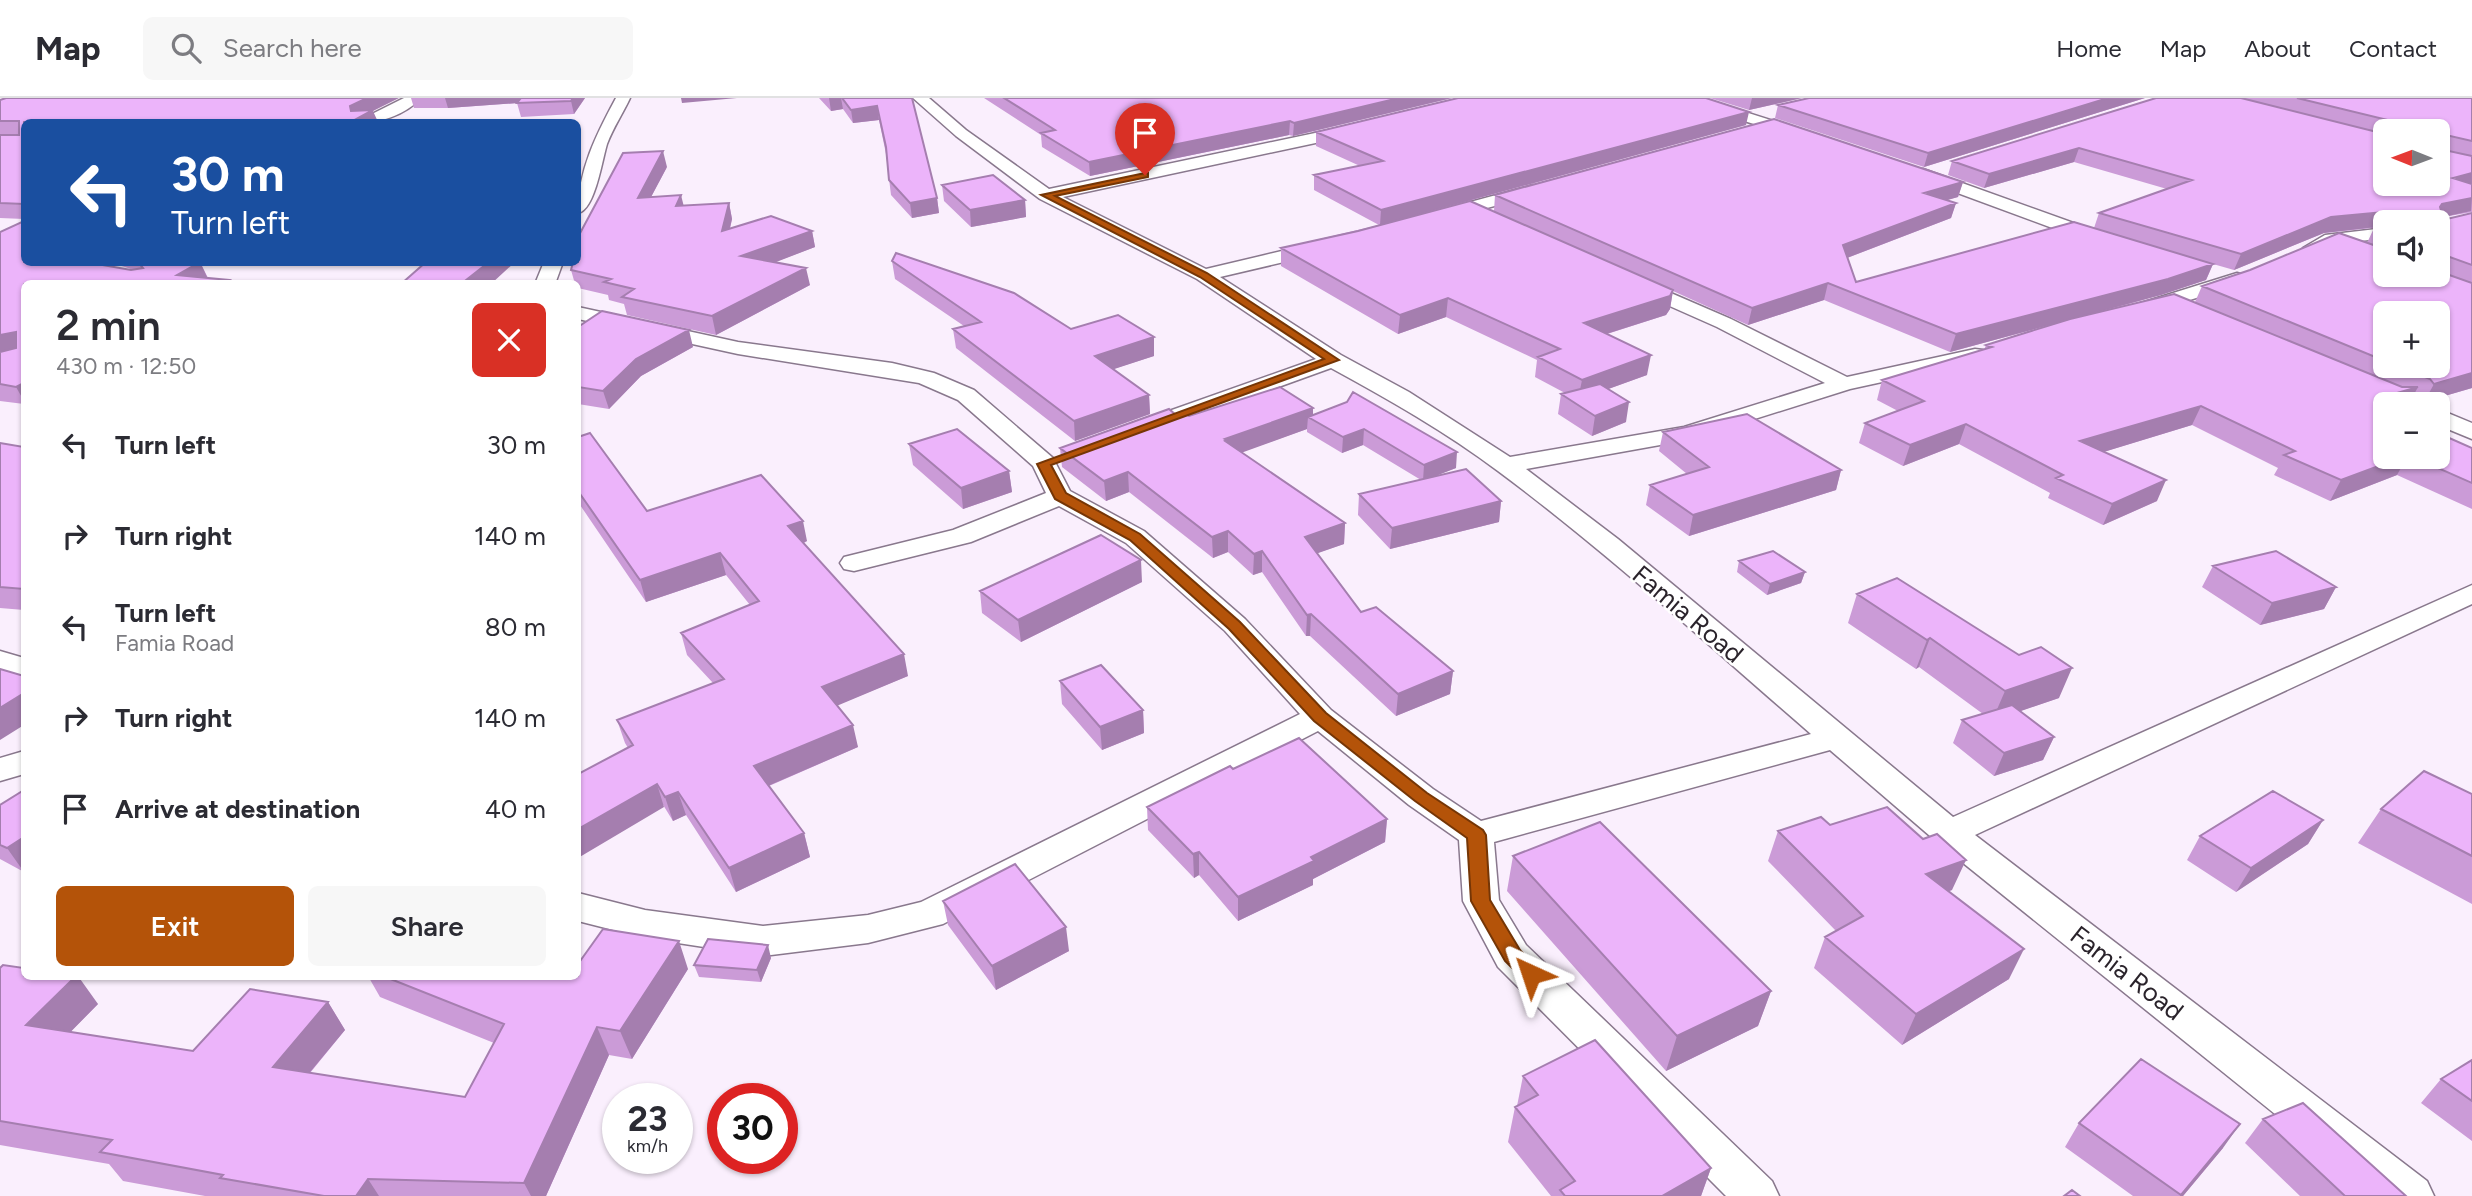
<!DOCTYPE html>
<html lang="en">
<head>
<meta charset="utf-8">
<style>
  :root { --surface:#fff; --page:#f7f7f7; --text:#2b2b33; --muted:#7c7c81; --line:#e1e1e2; --accent:#b45309 }
  body { margin:0; font-family:Figtree,sans-serif; background:var(--page); color:var(--text); height:100vh; display:flex; flex-direction:column; font-size:26px; white-space:nowrap }
  * { box-sizing:border-box; margin:0 }
  p { font-size:23px; color:var(--muted) }
  .icon { flex:none; width:38px; height:38px; fill:none; stroke:currentColor; stroke-width:2; stroke-linecap:round; stroke-linejoin:round }
  .map { position:relative; flex:1; overflow:hidden }
  .panel { position:absolute; left:21px; top:182px; width:560px; height:700px; display:flex; flex-direction:column; background:var(--surface); border-radius:10px; box-shadow:0 2px 5px #0004 }
  .panel>* { flex:none }
  .guide { position:absolute; left:21px; top:21px; width:560px; height:147px; border-radius:10px; box-shadow:0 2px 5px #0004; background:#1a4fa0; color:#fff; overflow:hidden }
  .needle { width:46px; rotate:271deg }
  .fabs { position:absolute; left:2373px; top:21px; display:grid; gap:14px }
  .fabs a { display:grid; place-items:center; width:77px; height:77px; border-radius:10px; background:var(--surface); box-shadow:0 2px 5px #0004; font-size:35px }
  .speed { position:absolute; left:602px; top:985px; display:flex; gap:14px; font-size:35px; font-weight:700; text-align:center }
  .speed>* { display:grid; place-content:center; width:91px; height:91px; border-radius:50%; background:var(--surface); box-shadow:0 2px 5px #0004; line-height:1 }
  .speed small { font-size:18px; font-weight:400 }
  .speed .limit { border:10px solid #d22; background:#fff; color:#111 }
  .pin { position:absolute; display:grid; place-items:center; width:60px; height:60px; color:#fff; margin:-72px -30px; border-radius:50% 50% 50% 0; rotate:-45deg; box-shadow:0 0 7px #0007 }
  .pin .icon { rotate:45deg }
  .me { position:absolute; width:77px; margin:-38px; rotate:318deg; stroke-linejoin:round; filter:drop-shadow(0 0 5px #0008) }
  .turn { display:flex; align-items:center; gap:24px; height:147px; padding:0 35px; font-size:32px }
  .turn .icon { width:91px; height:91px; stroke-width:2.5 }
  .turn b { display:block; font-size:49px; line-height:60px }
  .round { display:grid; place-items:center; flex:none; width:74px; height:74px; border-radius:10px; background:var(--page) }
  .headline { display:flex; align-items:center; justify-content:space-between; height:119px; padding:0 35px }
  h1 { font-size:42px; font-weight:600; line-height:52px }
  .cta { display:flex; gap:14px; margin-top:auto; padding:14px 35px }
  .cta a { flex:1; height:80px; border-radius:10px; background:var(--accent); color:#fff; font-size:28px; font-weight:600; line-height:80px; text-align:center }
  .cta a+a { background:var(--page); color:var(--text) }
  ul { padding:0; list-style:none }
  li { display:flex; align-items:center; gap:21px; height:91px; padding:0 35px }
  li div { flex:1 }
  li b { display:block; font-size:26px }
  li em { font-style:normal }
  header { display:flex; align-items:center; gap:42px; box-sizing:border-box; height:98px; padding:0 35px; background:var(--surface); border-bottom:2px solid var(--line) }
  header strong { font-size:33px }
  nav { display:flex; gap:38px; margin-inline-start:auto; font-size:24px }
  .search { width:490px; height:63px; background:var(--page); display:flex; align-items:center; gap:18px; box-sizing:border-box; padding:0 24px; border-radius:10px; color:var(--muted); font-size:26px }
  .map>svg:first-child { display:block }
  .lines { fill:none; stroke-linecap:round; stroke-linejoin:round }
  .minor-casing { stroke:#89788d; stroke-width:3 }
  .minor { fill:#fff; fill-rule:evenodd }
  .wall { fill:#cb9bd7; fill-rule:evenodd }
  .shaded-wall { fill:#a57eaf }
  .building { fill:#ecb4fa; stroke:#a57eaf; stroke-width:2 }
  .route { fill:#b45309; stroke:#753606; stroke-width:2 }
  .labels { text-anchor:middle; stroke-width:5; stroke-linejoin:round; paint-order:stroke }
  .street-label { font-size:26px; fill:#2a232b; stroke:#fff }
</style>
</head>
<body>
<header>
<strong>Map</strong>
<div class="search"><svg class="icon" aria-label="search" viewBox="0 0 24 24"><circle cx="10" cy="10" r="6"/><path d="M15 15l6 6"/></svg>Search here</div>
<nav><a>Home</a><a>Map</a><a>About</a><a>Contact</a></nav>
</header>
<div class="map">
<svg width="2472" height="1098" viewBox="0 0 2472 1098">
  <rect width="100%" height="100%" fill="#faeffd"/>
  <g class="lines">
    <defs>
      <path id="minor" d="M404,0H421C405,17 379,26 356,24Z
        M616,0H630C623,15 613,30 607,46C602,62 595,112 578,115C578,73 596,37 616,0Z
        M913,0H929L966,32L1049,91L1353,27L1358,29L1361,32L1353,37L1063,99L1206,171L1320,144L1327,146L1329,150L1327,154L1220,179L1341,257L1409,294L1510,359L1684,329L1825,285L1717,229L1629,190L1626,186L1629,182L1636,180L1731,221L1847,279L1975,251L1983,252L1986,257L1983,262L1850,291L1688,342L1526,371L1618,441L1953,719L2472,487V506L1975,737L2427,1083L2434,1098H2377L1937,744L1830,652L1494,744L1499,802L1526,847L1772,1083L1779,1098H1726L1498,869L1463,803L1459,742L1409,707L1318,633L943,826L868,845L763,858L645,840L578,823V795L645,812L763,828L868,817L921,804L1300,616L1225,533L1126,445L1059,408L971,444L854,473L844,471L840,465L844,459L953,432L1046,395L1033,368L958,302L919,285L738,256L578,221V209L738,244L892,265L934,275L974,292L1053,360L1070,393L1144,433L1245,521L1331,612L1433,691L1481,723L1811,636C1708,547 1607,454 1498,373C1446,334 1388,301 1331,270L1154,334H1138L1134,329L1138,324L1316,261L1197,181L1040,101L956,38Z
        M1679,0H1701L1808,34L1811,37L1803,42L1798,40L1681,3Z
        M1923,71L2107,137L2109,141L2107,145H2093L1917,80L1915,76L1917,72Z
        M1533,87L1542,92L1539,96L1439,123L1430,118L1433,114Z
        M2385,130V140L2336,146L2312,156L2303,150L2325,137Z
        M544,164H563L555,186H535Z
        M2237,175L2244,177L2247,181L2244,185L2145,216L2138,214L2135,210L2138,206Z
        M2438,311L2472,325V341L2438,327Z
        M0,553L24,560V579L0,572Z
        M24,653V676L0,683V660Z"/>
    </defs>
    <use href="#minor" class="minor-casing"/>
    <use href="#minor" class="minor"/>
  </g>
  <path class="wall" d="M411,0H585L574,16L521,19L517,5L448,10H414Z
    M819,0H912L937,100L939,115L912,120L891,97L886,56L879,22L853,25L843,11L831,13Z
    M984,0H1452L1293,38L1289,37L1090,78L1042,49L1041,37Z
    M1710,0H1802L1749,12Z
    M2145,0L1924,69L1775,20L1778,7Z
    M2156,0H2472V114L2444,119L2447,121L2472,115V290L2424,304L2420,299L2414,296L2411,302L2385,306V359H2438L2472,350V411L2397,377L2330,403L2274,377L2278,370L2192,327L2103,354L2157,403L2103,427L2048,400L2050,395L1959,346L1903,368L1859,345L1865,325L1898,313L1877,302L1882,282L1984,252L1986,247L2053,226L1950,254L1824,202L1748,227L1673,193L1670,211L1666,217L1607,236L1647,277L1608,291L1626,324L1592,338L1558,316L1561,296L1565,295L1535,279L1537,262L1446,219L1398,236L1281,168V150L1379,127L1314,92V77L1360,68L1316,48V34L1746,27L1454,107L1494,113L1495,97L1963,84L1958,99L1946,102L1956,105L1951,120L1847,160L1856,184L2094,130L2099,115L2167,91L2074,64L1984,90L1948,77L1952,63ZM2385,33H2438L2385,86ZM2385,124H2438V177H2385ZM2382,129L2374,130L2367,145L2202,188L2195,204L2099,214L2161,197L2206,182L2213,166L2234,172L2324,135ZM2385,215L2438,268H2385Z
    M0,2L373,13L24,24V121L0,120Z
    M667,69L651,99L684,108L729,105L732,121L730,131L812,133L815,149L775,164L810,187L716,237L627,217L624,206L609,202L608,197L578,190V186H575L571,172Z
    M942,87L1025,102L1026,119L971,129L944,103Z
    M0,134L97,166L133,172L128,170L109,164H200L208,180L24,186V306L0,303Z
    M892,163L1071,231L1154,239V258L1113,271L1149,297L1150,316L1075,343L956,250L953,231L964,228L895,181Z
    M578,229L693,249L641,278L609,311L578,306Z
    M1347,304L1456,370L1432,379L1501,403L1499,424L1390,451L1358,417L1359,396L1421,382L1363,347L1342,355L1307,334V331L1241,354L1345,425L1344,446L1317,455L1361,514L1453,573L1450,596L1396,618L1310,538H1306L1262,474L1253,477L1228,454L1213,460L1129,394L1106,403L1062,369L1060,350L1176,317L1189,318L1313,310V317Z
    M1663,334L1841,372L1836,392L1689,438L1646,407L1650,387L1687,376L1659,353Z
    M578,339L647,413L807,443L804,445L908,578L837,607L858,649L769,688L804,735L810,759L736,794L686,717L673,723L625,645L617,622L713,585L687,557L681,535L750,507L726,477L646,504L578,404Z
    M0,345L24,349V512L0,510Z
    M909,346L1009,373L1012,394L963,411L913,367Z
    M1739,463L1805,474L1801,485L1767,497L1737,474Z
    M2213,468L2336,489L2324,511L2260,527L2202,489Z
    M1142,484L1021,544L982,515L980,493Z
    M1857,496L2059,600L2020,613L2054,639L2043,662L1994,678L1953,645L1962,622L1983,616L1919,569L1916,571L1848,525Z
    M1060,583L1143,612L1144,635L1102,652L1062,606Z
    M1233,671L1387,721L1385,744L1313,781V787L1238,823L1199,777L1194,780L1148,732L1147,709Z
    M2472,696V806L2358,745L2381,711Z
    M0,707L24,774L0,761Z
    M2323,722L2308,746L2236,794L2187,762L2200,738Z
    M1830,727L1952,792L1949,793L2009,881L1902,947L1814,870L1825,839L1836,833L1768,763L1778,733Z
    M1513,758L1771,893L1758,928L1666,973L1507,793Z
    M943,803L1069,853L996,892L948,827Z
    M771,860L761,884L699,879L694,867Z
    M0,870L98,906L70,934L193,953L328,904L345,932L310,975L465,999L494,945L380,899L368,878H578L688,871L632,961L609,957L546,1098H205L123,1083L109,1066L0,1047Z
    M2472,962V1043L2421,1005L2441,981Z
    M1523,978L1711,1070L1701,1098H1551L1508,1044L1515,1009L1517,1008Z
    M2263,1021L2406,1098H2300L2245,1045Z
    M2079,1025L2223,1050L2183,1098H2133L2065,1049Z"/>
  <path class="shaded-wall" d="M367,0H399L373,13L378,24H351L350,8Z
    M445,0H530L532,4L448,10Z
    M573,0H585L574,16L571,3Z
    M681,0H737L682,5Z
    M829,0H841L843,11L831,13Z
    M1399,0H1452L1293,38L1294,25Z
    M1752,0H1802L1749,12Z
    M2108,0H2145L1924,69L1928,55Z
    M877,8L879,22L853,25L851,12Z
    M1749,14L1746,27L1380,127L1381,112Z
    M1290,23L1289,37L1090,78L1089,64Z
    M2079,50L2074,64L1984,90L1989,76Z
    M663,53L667,69L642,116L638,100Z
    M2472,75V87L2453,80Z
    M1963,84L1958,99L1920,110L1924,95Z
    M681,97L685,113L676,108Z
    M937,100L939,115L912,120L910,105Z
    M2472,100L2471,113L2434,121L2442,106Z
    M1025,102L1026,119L971,129L970,112Z
    M729,105L732,121L725,150L722,133Z
    M1956,105L1951,120L1839,163L1843,147Z
    M2394,113L2389,124H2385V128L2324,135L2234,172L2241,156L2331,119Z
    M812,133L815,149L745,176L741,158Z
    M200,164L208,181L177,177Z
    M489,164H515L491,186H461Z
    M2213,166L2206,182L2161,197L1950,254L1956,236Z
    M806,170L810,187L716,237L712,218Z
    M1828,185L1824,202L1748,227L1752,210Z
    M1673,192L1670,211L1666,217L1581,244L1584,225Z
    M1448,200L1446,219L1398,236L1400,217Z
    M689,232L693,249L641,278L609,311L603,293L636,261Z
    M16,234L24,249L0,256V237Z
    M1154,239V258L1096,277L1095,258Z
    M1651,257L1647,277L1578,302L1582,282Z
    M2472,275V290L2424,304L2434,286Z
    M24,285V303L16,289Z
    M2418,289L2410,304L2414,303L2413,306H2391L2397,295Z
    M1149,297L1150,316L1075,343L1074,323Z
    M1629,304L1626,324L1592,338L1595,318Z
    M2201,308L2192,327L2071,364L2080,343Z
    M1313,310V321L1308,319L1307,331L1227,360L1225,341Z
    M1966,326L1959,346L1903,368L1910,347Z
    M1364,331L1363,347L1342,355L1343,339Z
    M1457,354L1456,370L1423,383L1424,367Z
    M2403,359H2407L2397,377L2330,403L2341,382Z
    M1841,372L1836,392L1689,438L1693,417Z
    M1009,373L1012,394L963,411L961,390Z
    M1128,374L1129,394L1106,403L1104,383Z
    M2166,382L2157,403L2103,427L2112,406Z
    M1501,403L1499,424L1390,451L1392,430Z
    M803,423L807,443L793,449L788,428Z
    M1345,425L1344,446L1304,460L1305,439Z
    M1228,433V454L1213,460L1212,439Z
    M1262,453V474L1253,477L1254,456Z
    M720,455L726,477L646,504L640,482Z
    M1141,462L1142,484L1021,544L1018,522Z
    M1805,474L1801,485L1767,497L1770,486Z
    M2336,489L2324,511L2260,527L2272,505Z
    M1311,516L1310,538H1306L1307,517Z
    M1930,540L1919,569L1916,571L1927,542Z
    M904,556L908,578L827,612L822,589Z
    M2072,570L2059,600L1992,623L2005,593Z
    M1453,573L1450,596L1396,618L1398,596Z
    M24,595V627L0,642V610Z
    M1143,612L1144,635L1102,652L1100,629Z
    M853,627L858,649L761,691L754,668Z
    M2054,639L2043,662L1994,678L2004,655Z
    M657,686L664,709L578,760V731Z
    M678,694L686,717L673,723L665,699Z
    M1387,721L1385,744L1313,781V787L1238,823V799L1311,759Z
    M2323,722L2308,746L2236,794L2251,770Z
    M804,735L810,759L736,794L729,770Z
    M24,739V774L7,750Z
    M1199,754V777L1194,780L1193,756Z
    M1966,762L1952,792L1913,806L1926,776Z
    M1066,829L1069,853L996,892L992,868Z
    M679,843L688,871L632,961L620,933Z
    M768,847L771,860L761,884L757,872Z
    M2024,851L2009,881L1902,947L1916,916Z
    M76,878H78L98,906L49,956L26,927Z
    M1771,893L1758,928L1666,973L1677,938Z
    M328,904L345,932L291,997L273,969Z
    M597,929L609,957L546,1098H531L524,1085Z
    M2240,1026L2223,1050L2183,1098H2180Z
    M1711,1070L1701,1098H1662Z
    M368,1081L379,1098H356Z"/>
  <path class="building" d="M6,0H367L350,8L351,13L373,12L351,24H24V106L0,105V37H19V23H0V2Z
    M521,0H573L571,3L517,5Z
    M842,0H912L937,100L910,105L889,82L886,49L877,8L851,12Z
    M1004,0H1399L1294,25L1290,23L1089,64L1041,35L1055,32Z
    M1458,0H1706L1749,14L1381,112L1314,77L1383,63L1316,34Z
    M1809,0H2108L1928,55L1778,7Z
    M2156,0H2241L2385,36V86H2438V33H2394L2392,23L2297,0H2472V43L2446,37L2442,39L2444,52L2472,58V75L2453,80L2472,86V100L2442,106L2440,109L2443,119L2447,121L2472,115V167L2447,158H2438V124H2395L2394,113L2331,119L2241,156L2099,115L2192,82L2079,50L1989,76L1952,63Z
    M1774,21L1963,84L1924,95L1956,105L1843,147L1856,184L2074,124L2213,166L2168,181L1956,236L1828,185L1752,210L1495,97Z
    M663,53L638,100L681,97L676,108L729,105L722,133L771,118L812,133L741,158L806,170L712,218L622,199L634,191L604,184L611,181L571,172L573,164H578V139L623,55Z
    M993,77L1025,102L970,112L942,87Z
    M1470,103L1673,192L1670,198L1584,225L1651,257L1582,282L1538,259L1560,251L1448,200L1400,217L1281,150L1358,133Z
    M24,123V164H94L97,166L131,172L143,170L138,164H200L177,177L229,182L222,186H24V285L16,289L0,286V254L16,250V234L0,237V134Z
    M2385,128V134L2374,130Z
    M2339,135L2385,151V177H2438V173L2472,185V275L2434,286L2430,281L2397,268H2438V215H2385V263L2202,188L2250,172Z
    M896,155L1014,195L1071,231L1118,217L1154,239L1095,258L1149,297L1074,323L953,231L981,224L892,163Z
    M426,164H489L461,186H401Z
    M2174,196L2402,289H2418L2397,295L2414,303L2400,306H2385V309L2383,310L2385,311V359H2403L2341,382L2284,357L2295,353L2201,308L2080,343L2166,382L2112,406L2056,380L2063,377L1966,326L1910,347L1865,325L1924,303L1882,282L1992,249L1986,247L2070,221Z
    M602,213L689,232L636,261L603,293L578,289V229Z
    M1600,286L1629,304L1595,318L1561,296Z
    M1280,289L1313,310L1225,341L1227,342L1225,343L1345,425L1305,439L1361,514L1376,509L1453,573L1398,596L1311,516L1307,517L1262,453L1254,456L1228,433L1212,439L1128,374L1104,383L1060,350L1169,311L1176,317L1183,314L1189,318Z
    M1353,294L1457,354L1424,367L1364,331L1343,339L1308,319L1347,304Z
    M1747,316L1841,372L1693,417L1650,387L1709,369L1663,334Z
    M957,331L1009,373L961,390L909,346Z
    M590,335L647,413L761,377L803,423L788,428L904,556L822,589L853,627L754,668L804,735L729,770L678,694L665,699L657,686L578,731V676L633,647L617,622L724,581L681,535L759,503L720,455L640,482L578,393V339Z
    M2438,335L2472,350V385L2413,359H2438Z
    M0,345L24,349V491L0,489Z
    M1466,371L1501,403L1392,430L1359,396Z
    M1101,437L1141,462L1018,522L980,493Z
    M1773,453L1805,474L1770,486L1739,463Z
    M2276,453L2336,489L2272,505L2213,468Z
    M1897,480L2019,557L2041,549L2072,570L2005,593L1930,540L1927,542L1857,496Z
    M1101,567L1143,612L1100,629L1060,583Z
    M0,571L24,578V595L0,610Z
    M2012,607L2054,639L2004,655L1962,622Z
    M1299,640L1387,721L1311,759L1314,763L1238,799L1199,754L1193,756L1147,709L1230,668L1233,671Z
    M2424,673L2472,696V758L2381,711Z
    M24,692V739L7,750L0,747V707Z
    M2273,693L2323,722L2251,770L2200,738Z
    M1887,709L1923,741L1937,736L1966,762L1926,776L2024,851L1916,916L1825,839L1863,818L1778,733L1821,719L1830,727Z
    M1600,724L1771,893L1677,938L1513,758Z
    M1015,766L1066,829L992,868L943,803Z
    M603,831L679,843L620,933L597,929L524,1085L368,1081L356,1098H324L220,1080L223,1077L100,1054L112,1042L0,1023V870L3,867L24,870V878H76L26,927L193,953L250,891L328,904L273,969L465,999L504,926L383,878H578V866Z
    M708,841L768,847L757,872L694,867Z
    M1595,942L1711,1070L1662,1098H1565L1560,1092L1575,1083L1515,1009L1538,997L1523,978Z
    M2141,961L2240,1026L2181,1097L2079,1025Z
    M2472,962V1003L2441,981Z
    M2303,1005L2406,1098H2345L2263,1021Z
    M2072,1092L2080,1098H2064Z"/>
  <path class="route" d="M1145,75H1148V79L1055,98L1207,175L1339,262L1051,367L1066,395L1140,436L1240,524L1326,615L1427,695L1483,732L1486,737L1490,802L1520,852L1542,876L1539,882L1531,885L1524,882L1505,863L1471,803L1467,740L1415,703L1314,623L1229,531L1130,442L1055,401L1037,366L1324,261L1200,179L1041,97Z"/>
  <g class="labels">
    <g class="street-label">
      <text transform="translate(1688 516) rotate(40)" y="9">Famia Road</text>
      <text transform="translate(2127 875) rotate(38)" y="9">Famia Road</text>
    </g>
  </g>
</svg>
<div class="fabs">
<a><svg class="needle" viewBox="-14 -14 28 28"><path d="M0-13l5 13h-10z" fill="#e53935"/><path d="M0 13l5-13h-10z" fill="#7c7c81"/></svg></a>
<a><svg class="icon" aria-label="sound" viewBox="0 0 24 24"><path d="M4 9h4l5-4v14l-5-4H4zM17 9q2 3 0 6"/></svg></a>
<a>+</a>
<a>−</a>
</div>
<div class="speed"><div>23<small>km/h</small></div><div class="limit">30</div></div>
<div class="pin" style="left:1145px;top:77px;background:#d93025"><svg class="icon" aria-label="arrive" viewBox="0 0 24 24"><path d="M6 21V4h12l-3 4 3 4H6"/></svg></div>
<svg class="me" style="left:1531px;top:876px" viewBox="-20 -20 40 40"><path d="M0-17L14 15 0 8-14 15z" fill="#b45309" stroke="#fff" stroke-width="4"/></svg>
<div class="guide">
<div class="turn"><svg class="icon" aria-label="left" viewBox="0 0 24 24"><path d="M17 20v-9H6M10 6l-5 5 5 5"/></svg><div><b>30 m</b>Turn left</div></div>
</div>
<section class="panel">
<div class="headline"><div><h1>2 min</h1><p>430 m · 12:50</p></div><a class="round" style="background:#d93025;color:#fff"><svg class="icon" aria-label="close" viewBox="0 0 24 24"><path d="M6 6l12 12M18 6L6 18"/></svg></a></div>
<ul>
<li><svg class="icon" aria-label="left" viewBox="0 0 24 24"><path d="M17 20v-9H6M10 6l-5 5 5 5"/></svg><div><b>Turn left</b></div><em>30 m</em></li>
<li><svg class="icon" aria-label="right" viewBox="0 0 24 24"><path d="M7 20v-9h11M14 6l5 5-5 5"/></svg><div><b>Turn right</b></div><em>140 m</em></li>
<li><svg class="icon" aria-label="left" viewBox="0 0 24 24"><path d="M17 20v-9H6M10 6l-5 5 5 5"/></svg><div><b>Turn left</b><p>Famia Road</p></div><em>80 m</em></li>
<li><svg class="icon" aria-label="right" viewBox="0 0 24 24"><path d="M7 20v-9h11M14 6l5 5-5 5"/></svg><div><b>Turn right</b></div><em>140 m</em></li>
<li><svg class="icon" aria-label="arrive" viewBox="0 0 24 24"><path d="M6 21V4h12l-3 4 3 4H6"/></svg><div><b>Arrive at destination</b></div><em>40 m</em></li>
</ul>
<div class="cta"><a>Exit</a><a>Share</a></div>
</section>
</div>
</body>
</html>
